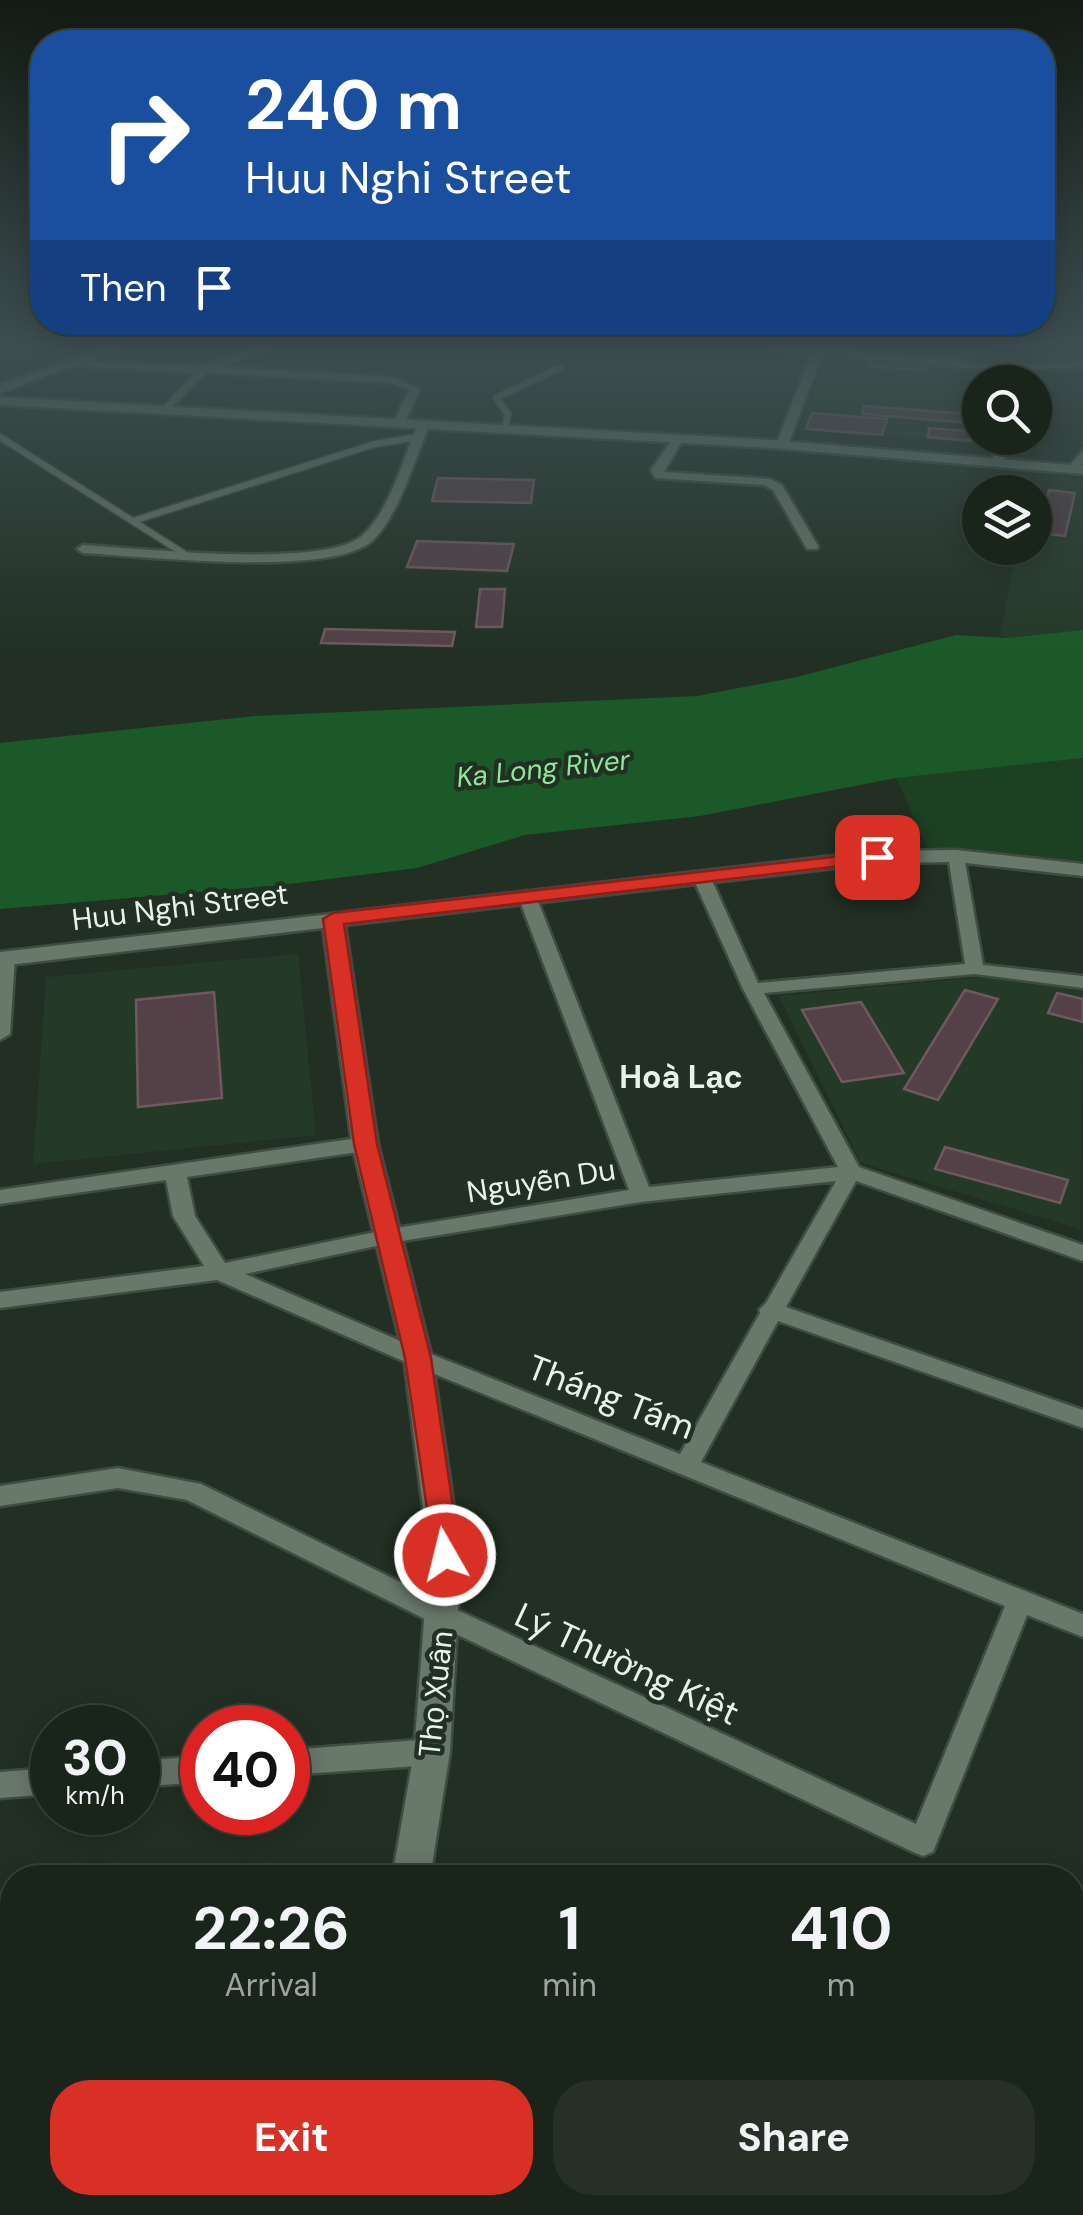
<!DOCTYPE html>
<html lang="en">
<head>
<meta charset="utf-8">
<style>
  :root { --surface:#19241a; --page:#263027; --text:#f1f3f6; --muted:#9fa4a2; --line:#374139; --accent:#d93025 }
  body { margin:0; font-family:"DM Sans",sans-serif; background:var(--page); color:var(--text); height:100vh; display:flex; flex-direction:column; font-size:38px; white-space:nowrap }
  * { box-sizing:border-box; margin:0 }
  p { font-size:32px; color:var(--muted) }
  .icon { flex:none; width:55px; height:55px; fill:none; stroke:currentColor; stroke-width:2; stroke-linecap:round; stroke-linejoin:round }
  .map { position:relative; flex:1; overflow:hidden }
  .side { position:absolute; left:0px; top:1865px; width:1085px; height:350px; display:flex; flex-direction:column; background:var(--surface); border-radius:40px 40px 0 0; box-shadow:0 5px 25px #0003,0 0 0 2px var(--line) }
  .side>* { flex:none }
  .banner { position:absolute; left:30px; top:30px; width:1025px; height:305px; border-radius:40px; box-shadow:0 5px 25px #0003,0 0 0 2px var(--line); background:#1a4fa0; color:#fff; overflow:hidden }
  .buttons { position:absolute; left:962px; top:365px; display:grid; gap:20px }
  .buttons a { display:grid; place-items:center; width:90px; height:90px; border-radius:50%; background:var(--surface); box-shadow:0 5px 25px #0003,0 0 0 2px var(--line); font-size:50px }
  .speed { position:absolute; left:30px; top:1705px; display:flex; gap:20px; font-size:50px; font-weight:700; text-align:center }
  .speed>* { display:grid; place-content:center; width:130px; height:130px; border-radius:50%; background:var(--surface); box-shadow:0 5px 25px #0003,0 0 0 2px var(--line); line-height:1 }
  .speed small { font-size:25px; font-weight:400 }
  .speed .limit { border:15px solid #d22; background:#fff; color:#111 }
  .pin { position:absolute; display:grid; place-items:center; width:85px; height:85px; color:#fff; margin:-42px; border-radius:20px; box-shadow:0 5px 15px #0006 }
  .me { position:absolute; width:110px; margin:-55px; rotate:352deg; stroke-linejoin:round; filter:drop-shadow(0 0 8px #0008) }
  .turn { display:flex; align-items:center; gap:35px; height:210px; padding:0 50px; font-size:45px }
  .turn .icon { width:130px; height:130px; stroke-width:2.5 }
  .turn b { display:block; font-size:70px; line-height:85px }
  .then { display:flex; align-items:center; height:95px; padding:0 50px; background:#0003; gap:20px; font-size:38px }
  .eta { display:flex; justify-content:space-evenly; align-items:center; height:170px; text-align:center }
  .eta b { font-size:60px; font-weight:700; line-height:70px }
  .primary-button { display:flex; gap:20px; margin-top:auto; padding:20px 50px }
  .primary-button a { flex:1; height:115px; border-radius:40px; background:var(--accent); color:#fff; font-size:40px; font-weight:700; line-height:115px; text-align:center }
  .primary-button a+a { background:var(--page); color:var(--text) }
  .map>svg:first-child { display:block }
  .built { fill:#253927 }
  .green { fill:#1d3f22 }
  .water { fill:#1b5a28 }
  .building { fill:#544047; stroke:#6f5960; stroke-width:2.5 }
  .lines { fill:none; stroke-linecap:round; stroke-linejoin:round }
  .service-casing { stroke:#3f4c41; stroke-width:9 }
  .minor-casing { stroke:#3f4c41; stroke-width:5 }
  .tertiary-casing { stroke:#3f4c41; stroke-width:5 }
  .service { stroke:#687869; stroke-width:6 }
  .minor { fill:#687869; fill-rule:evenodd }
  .tertiary { fill:#687869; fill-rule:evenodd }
  .route { fill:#d93025; stroke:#8d1f18; stroke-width:2.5 }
  .labels { text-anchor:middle; stroke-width:9; stroke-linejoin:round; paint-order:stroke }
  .far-water-label { font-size:28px; font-style:italic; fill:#90e59b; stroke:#213023 }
  .street-label { font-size:30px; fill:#e8f2e9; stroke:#213023 }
  .neighbourhood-label { font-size:32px; font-weight:bold; fill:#e8f2e9; stroke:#213023 }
  .near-street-label { font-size:35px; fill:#e8f2e9; stroke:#213023 }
</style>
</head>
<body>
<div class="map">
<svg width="1083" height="2215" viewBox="0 0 1083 2215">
  <rect width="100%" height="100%" fill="#213023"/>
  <path class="built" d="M827,356L1008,370L1006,382H980V438H997L996,445L799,429Z
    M1053,475L1083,478V630L1007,638L1000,635L1017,548H1035Z
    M298,954L316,1135L33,1164L46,977Z
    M983,977L1083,990L1080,1229L861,1163L779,996Z"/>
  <path class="green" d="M833,343H1052L1045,360L1009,368L829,354Z
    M1083,758V866L931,856L896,778Z"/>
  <path class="water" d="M1083,630V758L896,778L700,816L525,835L417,868L281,885L0,909V743L255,716L697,696L797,677L956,635L1007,638Z"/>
  <path class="building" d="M871,362L926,365L925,370L870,367Z
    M864,406L980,415V424L862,414Z
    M812,413L887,419L882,435L806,429Z
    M966,426L980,427L985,442L928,437L929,428L965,431Z
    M438,478L534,480L531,503L432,501Z
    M1049,490L1075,493L1065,536L1038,533Z
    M417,541L514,544L507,571L407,567Z
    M480,589H505L502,627H476Z
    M325,629L455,632L452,646L321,643Z
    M965,990L998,999L938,1100L904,1089Z
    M214,992L222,1098L138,1107L136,1000Z
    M1057,993L1083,999V1022L1048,1013Z
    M861,1002L904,1073L842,1082L802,1010Z
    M945,1147L1068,1180L1060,1203L935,1169Z"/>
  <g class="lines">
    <defs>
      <path id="service" d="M505,428L508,414L496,398L559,368
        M0,437L183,553
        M136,520L375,444L418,437"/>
      <path id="minor" d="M271,343H287L219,367L392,377L420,389L405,423L399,426L393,423L409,390L390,383L206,373L166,413L160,410L162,408L195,373L77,366L72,363L77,360L201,367Z
        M720,343L814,348L816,343H824V349L1016,366L1083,361V367L1023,370L1012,380L1007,377L1011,372L822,355L788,445L782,448L776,445L811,354Z
        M424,421L430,424C415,458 399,516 372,541C331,578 141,556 83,553L77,549L83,545C137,548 329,570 364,534C391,507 403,459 418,424Z
        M674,436L684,438L664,472L770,479L782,485L818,546L817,549H807L773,490L764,485L655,478L651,470Z
        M997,438H1008L1004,463L998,467L992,463Z
        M1083,450V463L1079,469L1069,472L1067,469Z
        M956,851L964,856L983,965L1083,976V988L975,974L764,993L859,1167L1083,1245V1261L856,1181L786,1307L1083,1410V1428L778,1321L701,1462L1083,1614V1637L1027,1615L933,1852L923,1856L913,1852L435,1624L187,1500L118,1488L0,1506V1486L118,1468L201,1484L453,1608L916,1824L1005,1606L410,1364L217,1280L0,1308V1292L204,1266L173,1216L166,1180L0,1204V1190L365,1137L372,1139L375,1144L372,1149L365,1151L187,1177L195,1216L225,1263L390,1229L629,1190L518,896L527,891L536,896L649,1187L838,1167L743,989L692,876L701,871L710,876L758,983L965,964L948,856ZM836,1181L766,1303L759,1310L760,1313L680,1454L426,1352L245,1274L390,1243L641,1202Z
        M6,953L15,958L10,1034L0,1040V954Z
        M432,1739L442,1743L446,1752L442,1761L432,1765L288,1775V1750Z
        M202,1756V1782L138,1787V1761Z
        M52,1768V1794L0,1798V1772Z"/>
      <path id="tertiary" d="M119,343H138L0,393V384Z
        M0,397L771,440L1083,466V474L771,448L0,405Z
        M956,850L1083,864V876L956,862L877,863L345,925L378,1144L432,1358L461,1555L450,1752L430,1878H392L414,1752L429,1555L404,1358L352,1144L323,928L0,966V952L877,851Z
        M338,2202H380L378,2215H336Z"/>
    </defs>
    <use href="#service" class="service-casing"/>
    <use href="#minor" class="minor-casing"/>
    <use href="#tertiary" class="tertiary-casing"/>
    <use href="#service" class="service"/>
    <use href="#minor" class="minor"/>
    <use href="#tertiary" class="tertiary"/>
  </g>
  <linearGradient id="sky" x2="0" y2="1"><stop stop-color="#121a13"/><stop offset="0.53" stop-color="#3d4e50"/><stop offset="1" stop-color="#3d4e50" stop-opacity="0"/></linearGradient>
  <rect width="1083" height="653" fill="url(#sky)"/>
  <path class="route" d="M877,852L884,853V861L344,924L377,1144L431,1358L460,1555L455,1564H435L405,1358L354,1144L323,919L333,913Z"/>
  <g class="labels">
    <g class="far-water-label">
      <text transform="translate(543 768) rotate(-6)" y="10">Ka Long River</text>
    </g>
    <g class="street-label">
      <text transform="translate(180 907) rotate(-7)" y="10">Huu Nghi Street</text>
      <text transform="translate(541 1181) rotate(-9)" y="10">Nguyễn Du</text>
      <text transform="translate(436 1694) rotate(-84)" y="10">Thọ Xuân</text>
    </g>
    <g class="neighbourhood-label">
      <text x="681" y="1088">Hoà Lạc</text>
    </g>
    <g class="near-street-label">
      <text transform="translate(611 1397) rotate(21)" y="12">Tháng Tám</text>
      <text transform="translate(627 1664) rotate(25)" y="12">Lý Thường Kiệt</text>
    </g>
  </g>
</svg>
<div class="buttons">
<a><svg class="icon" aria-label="search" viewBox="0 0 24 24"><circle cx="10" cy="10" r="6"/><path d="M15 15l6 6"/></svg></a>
<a><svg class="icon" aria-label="layers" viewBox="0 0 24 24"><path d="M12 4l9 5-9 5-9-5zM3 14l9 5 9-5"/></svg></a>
</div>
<div class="speed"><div>30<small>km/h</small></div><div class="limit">40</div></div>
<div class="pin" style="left:877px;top:857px;background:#d93025"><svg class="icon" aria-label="arrive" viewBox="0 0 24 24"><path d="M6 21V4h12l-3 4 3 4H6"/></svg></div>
<svg class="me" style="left:445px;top:1555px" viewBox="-20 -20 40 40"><circle r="17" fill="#d93025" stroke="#fff" stroke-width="3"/><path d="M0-11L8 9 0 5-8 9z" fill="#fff"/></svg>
<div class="banner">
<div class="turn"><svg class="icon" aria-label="right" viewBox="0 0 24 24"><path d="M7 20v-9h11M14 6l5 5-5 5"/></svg><div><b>240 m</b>Huu Nghi Street</div></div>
<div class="then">Then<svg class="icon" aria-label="arrive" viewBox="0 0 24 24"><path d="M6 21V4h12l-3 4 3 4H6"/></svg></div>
</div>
<section class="side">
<div class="eta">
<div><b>22:26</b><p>Arrival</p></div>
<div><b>1</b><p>min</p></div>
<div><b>410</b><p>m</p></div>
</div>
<div class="primary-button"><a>Exit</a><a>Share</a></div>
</section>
</div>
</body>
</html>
